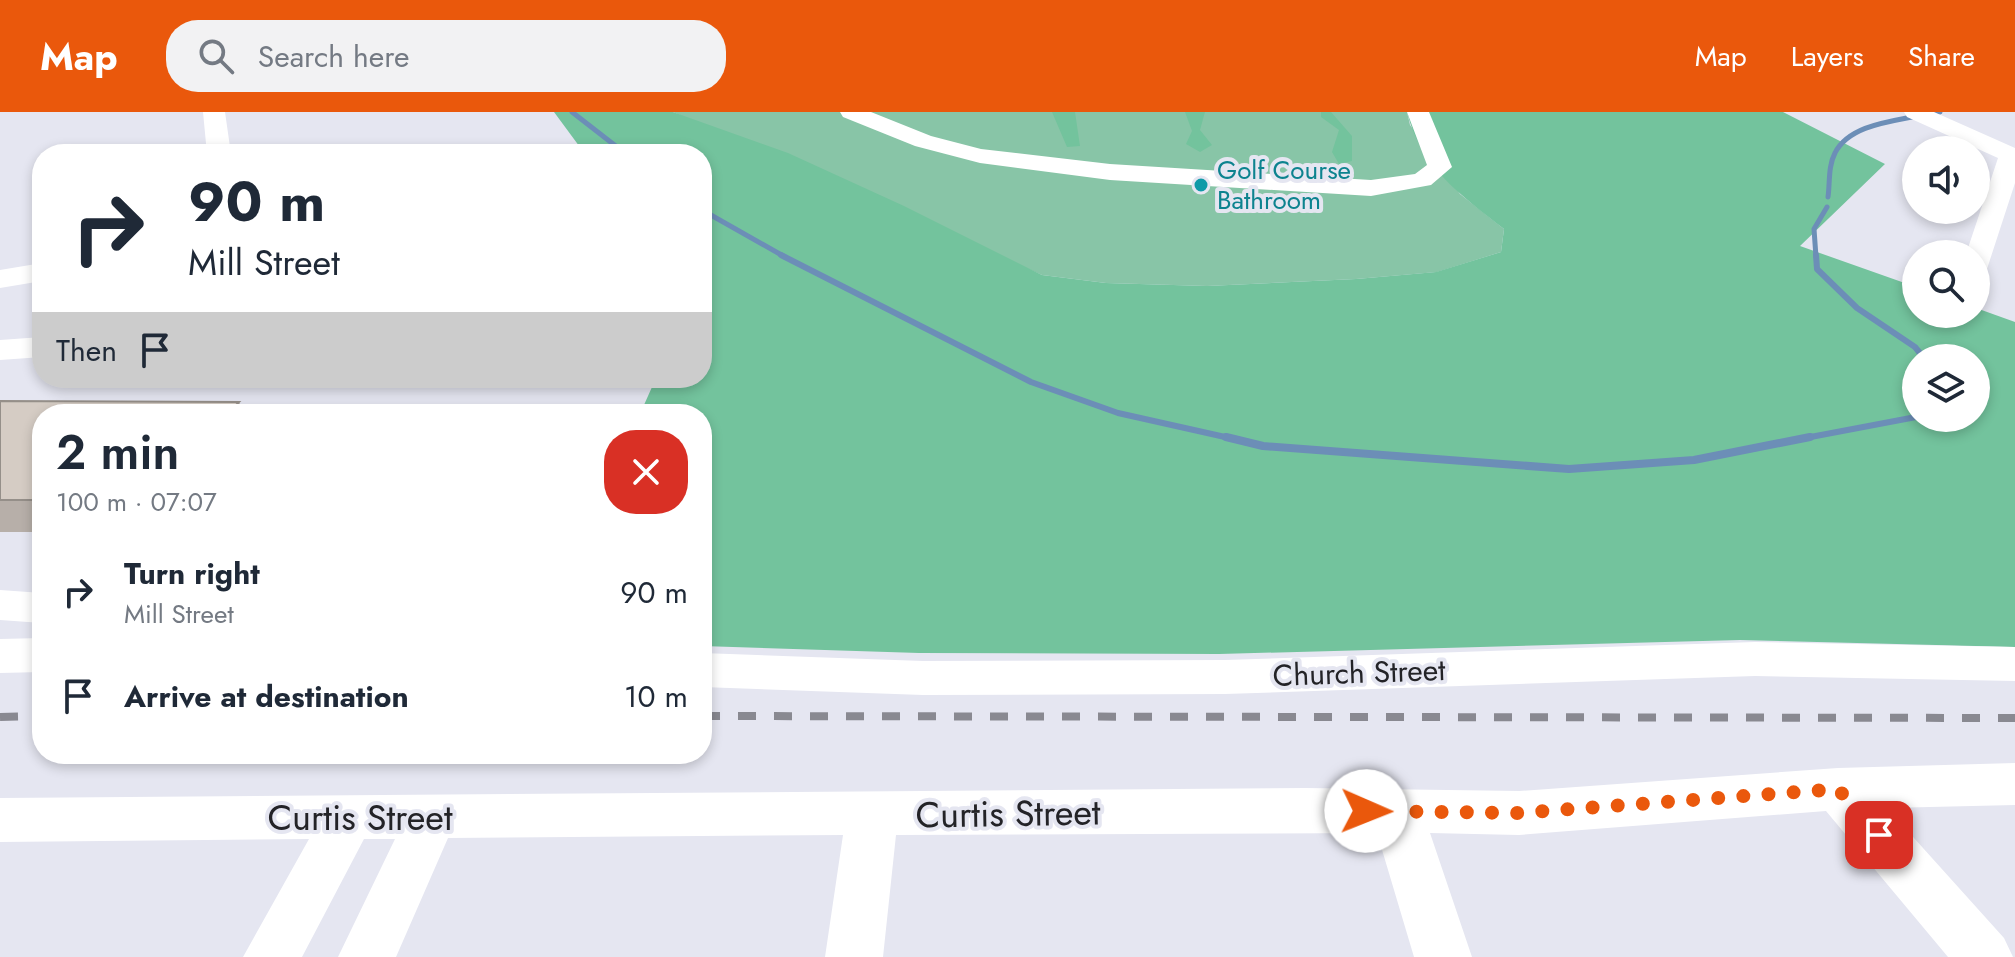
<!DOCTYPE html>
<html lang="en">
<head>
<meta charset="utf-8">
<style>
  :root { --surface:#fff; --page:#f2f2f3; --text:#1f2937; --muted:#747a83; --accent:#ea580c }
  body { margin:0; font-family:Jost,sans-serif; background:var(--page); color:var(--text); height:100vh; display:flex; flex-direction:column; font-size:30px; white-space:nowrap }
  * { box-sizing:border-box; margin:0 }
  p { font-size:26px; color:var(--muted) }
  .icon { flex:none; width:44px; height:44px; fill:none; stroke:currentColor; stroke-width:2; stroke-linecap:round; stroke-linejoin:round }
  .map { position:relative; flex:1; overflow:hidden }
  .side { position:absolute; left:32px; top:292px; width:680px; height:360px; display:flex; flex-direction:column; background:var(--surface); border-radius:32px; box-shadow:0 4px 12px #0003 }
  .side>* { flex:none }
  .banner { position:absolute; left:32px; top:32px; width:680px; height:244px; border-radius:32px; box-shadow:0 4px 12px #0003; background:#fff; color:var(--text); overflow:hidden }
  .controls { position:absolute; left:1902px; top:24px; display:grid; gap:16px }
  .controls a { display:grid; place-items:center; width:88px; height:88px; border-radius:50%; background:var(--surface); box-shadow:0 4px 12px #0003; font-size:40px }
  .pin { position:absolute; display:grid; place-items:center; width:68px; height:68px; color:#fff; margin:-34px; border-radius:16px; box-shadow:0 4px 12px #0006 }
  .me { position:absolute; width:88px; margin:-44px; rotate:91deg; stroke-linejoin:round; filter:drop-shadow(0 0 6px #0008) }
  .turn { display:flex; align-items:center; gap:28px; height:168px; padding:0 24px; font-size:36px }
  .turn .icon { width:104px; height:104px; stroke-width:2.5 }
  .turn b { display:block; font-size:56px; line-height:68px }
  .then { display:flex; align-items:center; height:76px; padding:0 24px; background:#0003; gap:16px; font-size:30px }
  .round { display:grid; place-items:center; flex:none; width:84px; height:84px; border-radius:32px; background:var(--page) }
  .head { display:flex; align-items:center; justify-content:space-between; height:136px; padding:0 24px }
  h1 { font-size:48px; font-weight:600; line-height:60px }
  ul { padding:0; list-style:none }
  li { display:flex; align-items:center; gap:24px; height:104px; padding:0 24px }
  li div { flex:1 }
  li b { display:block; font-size:30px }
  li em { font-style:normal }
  header { display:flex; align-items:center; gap:48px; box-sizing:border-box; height:112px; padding:0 40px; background:var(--accent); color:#fff }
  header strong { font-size:38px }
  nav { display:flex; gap:44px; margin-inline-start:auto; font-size:28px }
  .search { width:560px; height:72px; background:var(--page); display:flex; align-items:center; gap:20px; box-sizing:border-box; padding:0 28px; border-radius:32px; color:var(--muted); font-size:30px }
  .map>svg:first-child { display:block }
  .green { fill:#88c5a7 }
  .forest { fill:#73c39d; fill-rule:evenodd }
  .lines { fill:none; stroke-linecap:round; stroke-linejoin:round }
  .stream-far2 { stroke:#6c8eb7; stroke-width:5 }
  .stream-far1 { stroke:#6c8eb7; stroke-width:6 }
  .stream { stroke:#6c8eb7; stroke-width:8 }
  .minor { fill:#fff; fill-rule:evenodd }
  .rail { stroke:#898991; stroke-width:8; stroke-dasharray:18 18; stroke-linecap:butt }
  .wall { fill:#b7afa9 }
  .building { fill:#d5ccc4; stroke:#958f89; stroke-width:2 }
  .route { stroke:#ea580c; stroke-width:14; stroke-dasharray:0 25.2 }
  .culture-dot { fill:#0f9aa8; stroke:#e5e6f1; stroke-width:3 }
  .labels { text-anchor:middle; stroke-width:8; stroke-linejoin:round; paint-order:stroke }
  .far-culture-label { font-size:26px; fill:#0d838f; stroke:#e5e6f1; text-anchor:start }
  .street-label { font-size:30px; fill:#232327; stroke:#e5e6f1 }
  .near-street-label { font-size:36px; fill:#232327; stroke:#e5e6f1 }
</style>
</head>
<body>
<header>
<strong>Map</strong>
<div class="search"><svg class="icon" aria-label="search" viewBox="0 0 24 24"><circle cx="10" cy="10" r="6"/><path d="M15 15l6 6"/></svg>Search here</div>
<nav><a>Map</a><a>Layers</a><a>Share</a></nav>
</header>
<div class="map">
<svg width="2015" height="845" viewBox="0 0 2015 845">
  <rect width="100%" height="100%" fill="#e5e6f1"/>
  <path class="green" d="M673,0H1407L1410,13L1460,82L1504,117L1501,140L1437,160L1356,167L1207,174L1106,171L1042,163Z"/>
  <path class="forest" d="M554,0H673L788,41L904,94L1042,163L1106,171L1207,174L1356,167L1436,160L1501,140L1504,117C1461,83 1421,56 1407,0H1783L1885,52L1800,134L1916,175V202H1976V196L2015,210V535L1740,528L1219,542L919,541L702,534V302H640L656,266H702V42H585ZM1916,246H1976V306H1916Z
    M1052,0H1075L1080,34L1067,35Z
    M1185,0H1205L1200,18L1212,33L1200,40L1186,32L1192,19Z
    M1321,0H1331L1352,24V49L1339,52L1332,40L1339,18L1321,5Z"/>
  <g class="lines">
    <path class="stream-far2" d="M572,0L626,42
      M1932,1L1940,0
      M1828,85C1830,71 1828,54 1835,41C1848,15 1886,10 1912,5
      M702,98L785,145
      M1816,145L1814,117L1827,95"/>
    <path class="stream-far1" d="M781,143L1031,270L1118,301L1234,327
      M1816,143L1817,157L1857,196L1915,235L1924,246
      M1800,327L1916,305"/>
    <path class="stream" d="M1226,325L1263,334L1569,357L1694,348L1810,325"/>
    <path class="minor" d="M203,0H225L231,42H207Z
      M840,0H871L931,24L981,37L1110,52L1371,68L1415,62L1427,53L1407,0H1429L1452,55L1431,73L1371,84L1110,68L980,51L915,34L843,5Z
      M1904,0H1934L2015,36V71L1986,160L1976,163V142H1966L1998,46L1907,5Z
      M42,151V169L0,176V158Z
      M42,225V245L0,248V228Z
      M0,478L42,481V511L0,508Z
      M42,526V560L0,561V527Z
      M1755,530L2015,535V569L1755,564L1225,582L923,583L702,575V541L923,549L1225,548Z
      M2015,651V693L1887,696L2004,826L2013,845H1948L1826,699L1519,723L1430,721L1472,845H1414L1377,721L896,723L883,845H825L843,723L448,726L396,845H338L395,727H364L302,845H243L309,727L0,730V686L1305,676L1519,679L1838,656Z"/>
    <path class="rail" d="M702,604L2015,606
      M0,605L42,604"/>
  </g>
  <path class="wall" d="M0,289L239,290L241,294L578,295L580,302H42V420H0Z"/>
  <path class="building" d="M0,289L239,290L235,294L578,295L574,302H42V388H0Z"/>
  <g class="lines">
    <path class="route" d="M1366,699L1519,701L1838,677L1879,723"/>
  </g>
  <circle class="culture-dot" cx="1201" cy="73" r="8"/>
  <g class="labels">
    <g class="far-culture-label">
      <text x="1217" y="67">Golf Course<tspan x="1217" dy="30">Bathroom</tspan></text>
    </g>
    <g class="street-label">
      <text transform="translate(1359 561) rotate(-2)" y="10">Church Street</text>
    </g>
    <g class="near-street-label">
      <text transform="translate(1008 701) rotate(-1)" y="13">Curtis Street</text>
      <text x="360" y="718">Curtis Street</text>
    </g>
  </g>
</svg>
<div class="controls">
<a><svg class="icon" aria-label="sound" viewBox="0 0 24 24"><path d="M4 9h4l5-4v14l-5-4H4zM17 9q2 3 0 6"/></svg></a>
<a><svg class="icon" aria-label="search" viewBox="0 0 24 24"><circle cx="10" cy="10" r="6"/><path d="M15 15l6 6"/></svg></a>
<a><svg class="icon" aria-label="layers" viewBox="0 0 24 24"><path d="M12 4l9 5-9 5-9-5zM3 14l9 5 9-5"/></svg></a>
</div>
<div class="pin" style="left:1879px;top:723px;background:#d93025"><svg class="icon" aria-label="arrive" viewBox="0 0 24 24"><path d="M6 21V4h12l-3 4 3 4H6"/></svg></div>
<svg class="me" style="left:1366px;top:699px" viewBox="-20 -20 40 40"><circle r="19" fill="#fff"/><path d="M0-13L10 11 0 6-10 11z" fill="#ea580c"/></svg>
<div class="banner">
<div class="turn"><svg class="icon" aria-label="right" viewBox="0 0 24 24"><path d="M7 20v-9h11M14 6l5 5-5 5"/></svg><div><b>90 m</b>Mill Street</div></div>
<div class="then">Then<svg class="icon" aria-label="arrive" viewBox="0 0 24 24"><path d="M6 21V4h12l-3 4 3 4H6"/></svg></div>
</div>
<section class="side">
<div class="head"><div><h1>2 min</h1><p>100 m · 07:07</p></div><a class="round" style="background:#d93025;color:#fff"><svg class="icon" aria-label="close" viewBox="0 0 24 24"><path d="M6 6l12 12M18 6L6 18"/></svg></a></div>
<ul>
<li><svg class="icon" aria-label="right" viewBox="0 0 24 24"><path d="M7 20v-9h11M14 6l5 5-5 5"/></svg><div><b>Turn right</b><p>Mill Street</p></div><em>90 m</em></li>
<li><svg class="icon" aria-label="arrive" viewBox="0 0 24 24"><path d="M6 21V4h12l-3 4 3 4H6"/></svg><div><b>Arrive at destination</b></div><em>10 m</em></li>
</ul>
</section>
</div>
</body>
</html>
